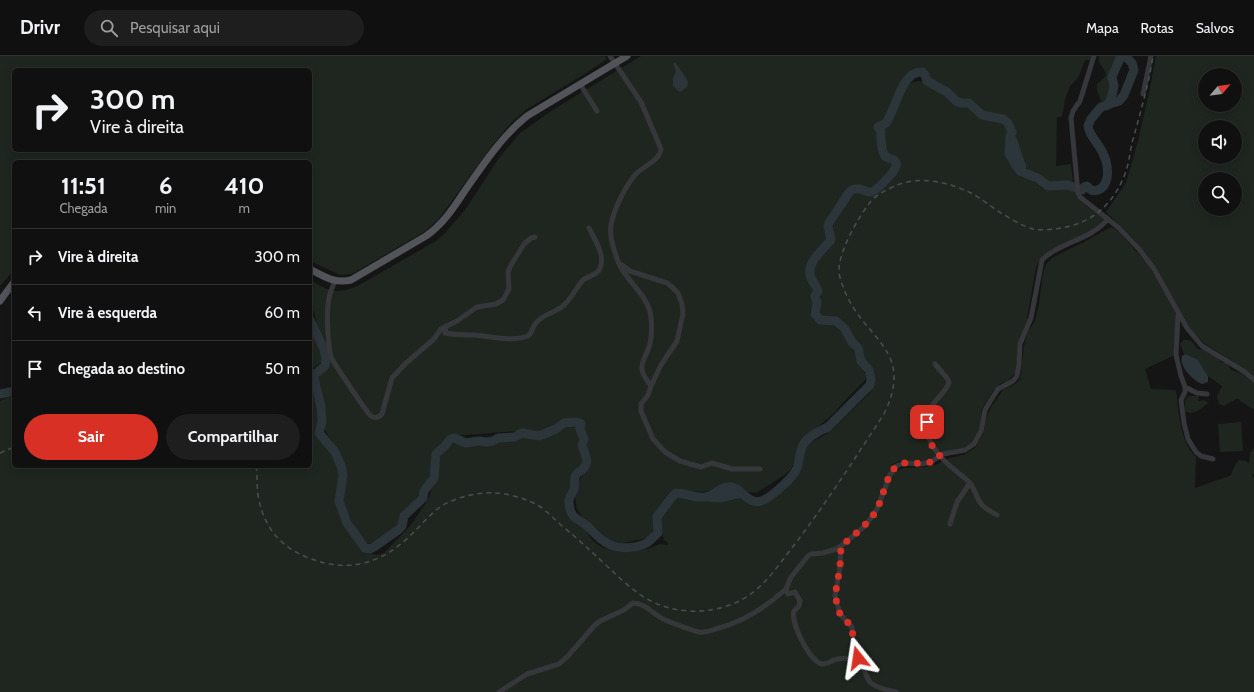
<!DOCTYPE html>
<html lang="pt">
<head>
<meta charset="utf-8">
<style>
  :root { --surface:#101010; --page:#1e1e1e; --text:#f1f3f6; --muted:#9c9d9f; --line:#303030; --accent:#d93025 }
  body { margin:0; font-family:Cabin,sans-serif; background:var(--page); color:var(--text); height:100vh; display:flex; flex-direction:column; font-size:15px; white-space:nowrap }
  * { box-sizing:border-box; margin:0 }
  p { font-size:13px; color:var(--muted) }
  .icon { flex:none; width:22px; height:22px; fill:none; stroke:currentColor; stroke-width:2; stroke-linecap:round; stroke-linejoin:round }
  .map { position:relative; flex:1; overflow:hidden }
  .panel { position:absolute; left:12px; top:104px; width:300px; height:308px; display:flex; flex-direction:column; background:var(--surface); border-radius:6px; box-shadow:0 2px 10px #0003,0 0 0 1px var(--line) }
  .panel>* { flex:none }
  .banner { position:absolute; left:12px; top:12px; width:300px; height:84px; border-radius:6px; box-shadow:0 2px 10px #0003,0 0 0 1px var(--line); background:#101010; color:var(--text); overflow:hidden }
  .needle { width:26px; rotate:61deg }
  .buttons { position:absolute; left:1198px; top:12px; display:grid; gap:8px }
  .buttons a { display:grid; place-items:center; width:44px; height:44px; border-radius:50%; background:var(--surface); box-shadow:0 2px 10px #0003,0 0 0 1px var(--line); font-size:20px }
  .pin { position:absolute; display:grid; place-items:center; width:34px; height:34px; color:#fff; margin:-17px; border-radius:8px; box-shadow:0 2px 6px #0006 }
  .me { position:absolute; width:44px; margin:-22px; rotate:345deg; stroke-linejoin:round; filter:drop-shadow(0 0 3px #0008) }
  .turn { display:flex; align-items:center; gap:14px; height:84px; padding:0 12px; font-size:18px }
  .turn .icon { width:52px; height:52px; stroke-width:2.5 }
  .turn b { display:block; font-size:28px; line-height:34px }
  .eta { display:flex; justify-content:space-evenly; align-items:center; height:68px; text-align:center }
  .eta b { font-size:24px; font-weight:700; line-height:28px }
  .button { display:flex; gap:8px; margin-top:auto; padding:8px 12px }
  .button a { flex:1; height:46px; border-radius:24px; background:var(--accent); color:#fff; font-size:16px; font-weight:700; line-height:46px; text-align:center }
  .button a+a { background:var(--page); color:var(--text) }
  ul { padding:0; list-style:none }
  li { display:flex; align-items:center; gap:12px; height:56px; padding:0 12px; border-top:1px solid var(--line) }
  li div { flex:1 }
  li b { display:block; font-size:15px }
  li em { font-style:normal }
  header { display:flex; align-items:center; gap:24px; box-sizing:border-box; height:56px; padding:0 20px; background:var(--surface); border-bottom:1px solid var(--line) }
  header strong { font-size:19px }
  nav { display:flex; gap:22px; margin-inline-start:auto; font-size:14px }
  .search { width:280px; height:36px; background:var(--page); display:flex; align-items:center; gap:10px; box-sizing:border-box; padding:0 14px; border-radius:22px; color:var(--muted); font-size:15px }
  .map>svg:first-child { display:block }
  .green { fill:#1f261f; fill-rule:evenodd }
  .water { fill:#2b353a }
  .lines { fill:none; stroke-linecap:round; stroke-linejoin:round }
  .river { stroke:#2b353a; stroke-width:9 }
  .minor { stroke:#36373b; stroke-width:5 }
  .major { stroke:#52545a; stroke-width:7 }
  .rail { stroke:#4b4d52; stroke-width:1.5; stroke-dasharray:5 4; stroke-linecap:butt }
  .route { stroke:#d93025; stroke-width:7; stroke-dasharray:0 12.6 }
</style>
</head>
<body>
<header>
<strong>Drivr</strong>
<div class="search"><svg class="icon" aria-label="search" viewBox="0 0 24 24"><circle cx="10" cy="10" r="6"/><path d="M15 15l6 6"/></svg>Pesquisar aqui</div>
<nav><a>Mapa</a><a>Rotas</a><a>Salvos</a></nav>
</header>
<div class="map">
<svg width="1254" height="636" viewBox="0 0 1254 636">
  <rect width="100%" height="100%" fill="#151516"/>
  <path class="green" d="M0,0H605L607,3L586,17L527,53L512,66L494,87L438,164L424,176L352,218L340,219L310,205V106H14V214L0,230ZM14,14H310V94H14Z
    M641,0H1091V4H1085L1078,22L1070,30L1065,44L1062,61H1057L1056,110L1071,108L1073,127L1050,128L1038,119L1029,115L1022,105L1019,90L1013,80L1012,70L1008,64L1005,61L983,57L971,45L958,43L948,33L933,25L923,14L921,13C900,18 898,41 889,57C887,60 886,64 884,65C882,68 878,68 876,70L879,77L882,98L894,107V112L887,120L873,132L854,131L848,133L844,138L827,167L829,183C819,195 805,204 808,221C809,226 814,231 814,235C814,238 815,242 814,244C814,249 809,253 811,259C817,274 831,264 840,272C848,279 853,294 857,304C860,311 866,315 866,323L850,339L831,360L805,381L800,389L791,413L786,418L756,437L749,436L733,427L722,430L704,436L677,434L672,435L668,438L664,443L654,460V473L651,480L644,483L622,487L608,484L595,471L584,464L577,453L575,440L580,423L587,414L589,404L585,390L587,380L583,368L580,363L577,362L562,365L548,373L538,376L518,375L453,380L447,383L434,397L432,411L429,422L416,443L401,459L398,468L387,478L376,486L370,488L367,487L353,470L344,450L342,443L345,423L344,410L337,394L325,374L324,353L317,327L318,322L328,309V300L319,277L314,256L310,248V223C329,236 338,239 359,229L436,185L447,175L465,154L499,102L519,78L551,55Z
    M1099,0H1119L1112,18L1113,29L1112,39L1110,44L1106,47L1101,45L1097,34V28L1106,20L1105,15L1099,6Z
    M1156,0H1254V322L1246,314L1204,287L1192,275L1145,197L1132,181L1106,156L1126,127L1138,85L1150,32ZM1205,19H1235V49H1205ZM1205,71H1235V101H1205ZM1205,123H1235V153H1205Z
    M918,25L927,26L935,32L943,35L956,47L968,51L978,59L1005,67L1009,74L1007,80V98L1015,113L1022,119L1028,122L1045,134C1055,135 1065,129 1075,133C1080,149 1093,154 1106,163C1100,168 1094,173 1088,176C1072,185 1043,193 1036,211L1027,262L1028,264L1020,283L1016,316L1008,325L1000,328L993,335L982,353L979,373L972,387L964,392L956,393L927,405H900L893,408L890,414L896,415L903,412L927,411L938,408L950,402L963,399L975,392L983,378L986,362L991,351L1003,334L1015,328L1020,323L1024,290L1028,276L1035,265L1039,248L1043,217L1046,208L1052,202L1086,185L1109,172L1112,171L1119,176L1147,207L1175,254L1176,258L1175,299L1145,313L1151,333L1176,334C1179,357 1179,383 1196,401L1195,432L1229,420L1231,419L1235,409L1239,404L1246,405L1249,407L1250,397L1254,392V417L1252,420L1254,421V636H0V345L8,341L14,340V410H310V271C314,282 324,293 322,306L313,312L311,318L313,334L319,350L321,366L316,377L317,379L320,384L328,389L335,401L340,413L337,448L340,459L351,479L363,495L366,496L376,499L384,497L411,469L429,442L437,415L438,400L451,388L454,387L472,389L479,386L490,388L503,383L520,380L531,381L538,384C551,380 566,364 578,369L579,375L582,381C578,390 581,394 585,402L582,410L574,418L572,434L567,445L568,455L576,468L584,471C596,497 619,499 645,493C646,493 650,493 651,492C654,491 656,489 659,488L668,489V487L664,484L659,464L662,456L675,440H683L702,446L739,441L756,450L772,444L779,439L785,431L798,414L801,398L806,389L825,379L835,371L870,337L873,332L874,315L865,304L861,292L848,272L838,264L823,262L818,256C819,249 822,245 821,238C819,229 812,222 813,214C814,201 825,199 830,192C835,182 831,179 833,170L852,138C859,130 864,139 872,138C882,137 903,115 898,106C895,102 892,100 888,99L886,97L882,73L891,64L905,31L913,26Z
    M1184,284C1192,283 1193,288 1198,293L1205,294L1218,302L1221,306L1226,307L1231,314L1244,318L1254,326V353L1251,352L1238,343H1236L1224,350L1219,348L1217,340L1222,330L1208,320L1196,302L1184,298L1180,288Z
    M1189,340H1199L1198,344L1199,345L1204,344L1209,347C1202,351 1194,361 1185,355V344Z
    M1241,366L1243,395L1220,396L1218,368Z"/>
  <path class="water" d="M675,6L688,25L687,31L680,36L677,34L673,29V22L676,15L673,8Z
    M1185,298L1197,303L1208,320V326L1202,328C1193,324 1179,311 1182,300Z"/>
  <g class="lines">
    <path class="river" d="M1106,50L1110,45L1112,39L1114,30L1112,21L1121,0
      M1010,80C1017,90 1016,101 1022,110
      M310,264L324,293L326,303L325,310L315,318L314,322L321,351L322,365L319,377L335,396L341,410L343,419L339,445L347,467L365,492L370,493L374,491L398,474L402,470L404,460L423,442L424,435L434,422L436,398L445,390L450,383L454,382L466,387L479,385L487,386L493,385L498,382L514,381L522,377L539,380L556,373L564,367L576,366L581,368L580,373L584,383L582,389C585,399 591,406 582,414C579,416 576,417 575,421C574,424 575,429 574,433C572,438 568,442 569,447C570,463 578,462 587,470C593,475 598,482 605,486C617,494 634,493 647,487C651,484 654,480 658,477L657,461L671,442L676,437C686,437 696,443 706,441C715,439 722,429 732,431C742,433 749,449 761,445C771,442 794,421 797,412C800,404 799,393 805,386C811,379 821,374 828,371L870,329L871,323L869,314L861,305L858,292L852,286L845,273L836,265L820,264L815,258L817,246L815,240L818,236C817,230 813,227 811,222C805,207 823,194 831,184L828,170L829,167L850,135C860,129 864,137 872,136C877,134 895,116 896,110C897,108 896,106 894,104C892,103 887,102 885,100C882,96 880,80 881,76L878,71C880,70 884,69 886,67C896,54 901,15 922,16L925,19L927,25L947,36L956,45L961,47H969L982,59L1003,63L1008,67L1012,76L1010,81L1009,98L1017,111L1020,115L1037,122L1048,130L1068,129L1082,134L1084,131L1087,130C1090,134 1093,136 1098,134C1103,132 1106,127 1107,122C1109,111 1105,98 1098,89C1094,82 1089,78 1088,70L1091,63L1101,51L1119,45L1124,39L1134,14L1132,7L1125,0
      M0,338L14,335
      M708,441L720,442L741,437"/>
    <path class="minor" d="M610,0L641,46L661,93C660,105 641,111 634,120C624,133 614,153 611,169C610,176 611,184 613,190C615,197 617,204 620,210C629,227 649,241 651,261C652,271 652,282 649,291C647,298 640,308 642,314C643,320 648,325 651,330L648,339L641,348V355L653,383L665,396L680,405L701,411L712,407L732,413H760
      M1094,0L1080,45L1073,55L1071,62L1078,137L1080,141L1119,172L1139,193L1154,213L1187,272L1202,290L1245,316L1254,324
      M580,28L597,55
      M1143,38L1151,0
      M622,209L630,215L667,227L672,231L678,237L682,248L683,258L677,285L661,309L651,330
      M335,225C333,230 330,236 329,242C326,256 328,288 331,301C333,306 367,357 371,360C375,363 379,361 382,358L392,322L405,308L434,283L441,273L457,265L477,251L496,248L503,244L509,233L508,216L511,209L524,188L531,182L535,181
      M1178,259L1176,299L1181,320L1185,331V336L1181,344L1184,367L1188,383L1196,396L1201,400L1213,403
      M446,270L445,277C456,279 464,279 475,279C493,281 511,286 528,280C533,276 532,271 536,267C542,258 556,257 564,249C572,242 576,232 583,224C589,219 599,220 601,209C604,197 594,182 589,172
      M935,308L947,322L949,327C944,339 931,346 928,358C922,381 938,401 956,415C960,419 966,422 970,427C975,433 976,442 982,449C986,453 992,456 997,459
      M1185,331L1197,337L1207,338
      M950,468L957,446L970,427
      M841,490L840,511L835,540L840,558L852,571L853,583L859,606
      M499,636L527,618L559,608L568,600L594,570L600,565L624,554L633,547C645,547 653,558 663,563C674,568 686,572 698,576C706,577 712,574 719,572C745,565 766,551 786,533
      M896,636C888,634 875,632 870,626C865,620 865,610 858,605C852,602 841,601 834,604C830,606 827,608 822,608C810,606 790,566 794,555L799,550L800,545L795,536L788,538L786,533L791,521L808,500L811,498L823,497L836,493L841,490L865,470L877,453L890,419L896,410L905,407L921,408L931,406L943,398L965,394L974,388L981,375L985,354L991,344L998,333L1013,325L1017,320L1019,308L1020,288L1031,262L1042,204C1060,186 1091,184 1108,163"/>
    <path class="major" d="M310,213C323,220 335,228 351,224L426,180C442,169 453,153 464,136C483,109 501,81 527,60L627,0
      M0,245L14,226"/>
    <path class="rail" d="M0,397L14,391
      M256,410C258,421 256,433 259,444C265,473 282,492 309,502C350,518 383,507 413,477C424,466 435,452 449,446C462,440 480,436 494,437C508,437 527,443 539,450C547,455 554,463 561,469C578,483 593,497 609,512C622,524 636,538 653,546C678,558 709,558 735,547C762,536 778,509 795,488C827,446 855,402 884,358C916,292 863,284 844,233C842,228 839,221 839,214C839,195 857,164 868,149C874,140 885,134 895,130C919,119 948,126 971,137C981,142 991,151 1001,157C1009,162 1024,171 1033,173C1044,175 1056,173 1066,171C1096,165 1116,144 1126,115C1130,104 1130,91 1134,80C1141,54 1149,27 1153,0"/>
  </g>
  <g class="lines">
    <path class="route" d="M858,602L853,583L852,571L840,558L835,540L840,511L841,490C854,479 867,469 876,455C883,443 886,418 897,410C909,401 925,415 940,400C931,391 926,379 927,366"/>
  </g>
</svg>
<div class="buttons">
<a><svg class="needle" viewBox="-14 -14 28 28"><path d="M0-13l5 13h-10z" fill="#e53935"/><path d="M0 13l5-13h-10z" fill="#9c9d9f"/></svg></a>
<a><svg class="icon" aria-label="sound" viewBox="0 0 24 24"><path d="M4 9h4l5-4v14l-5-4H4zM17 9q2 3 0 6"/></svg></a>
<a><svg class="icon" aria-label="search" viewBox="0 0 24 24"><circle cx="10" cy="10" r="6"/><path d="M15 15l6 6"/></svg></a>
</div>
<div class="pin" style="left:927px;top:366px;background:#d93025"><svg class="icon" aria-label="arrive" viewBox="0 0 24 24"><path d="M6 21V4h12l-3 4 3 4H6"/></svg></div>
<svg class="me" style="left:858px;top:602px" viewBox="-20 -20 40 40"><path d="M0-17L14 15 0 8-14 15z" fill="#d93025" stroke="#fff" stroke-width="4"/></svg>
<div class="banner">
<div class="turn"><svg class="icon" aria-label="right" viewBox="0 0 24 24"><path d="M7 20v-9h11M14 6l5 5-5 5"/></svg><div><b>300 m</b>Vire à direita</div></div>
</div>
<section class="panel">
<div class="eta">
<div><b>11:51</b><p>Chegada</p></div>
<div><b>6</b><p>min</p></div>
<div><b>410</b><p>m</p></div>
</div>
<ul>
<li><svg class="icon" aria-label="right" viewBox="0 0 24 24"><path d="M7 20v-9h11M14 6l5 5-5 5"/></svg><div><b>Vire à direita</b></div><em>300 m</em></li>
<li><svg class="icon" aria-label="left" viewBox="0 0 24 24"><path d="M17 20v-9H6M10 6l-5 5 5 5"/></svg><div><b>Vire à esquerda</b></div><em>60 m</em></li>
<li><svg class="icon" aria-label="arrive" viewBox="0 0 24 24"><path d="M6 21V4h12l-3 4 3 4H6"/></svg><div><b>Chegada ao destino</b></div><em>50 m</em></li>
</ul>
<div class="button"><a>Sair</a><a>Compartilhar</a></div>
</section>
</div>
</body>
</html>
